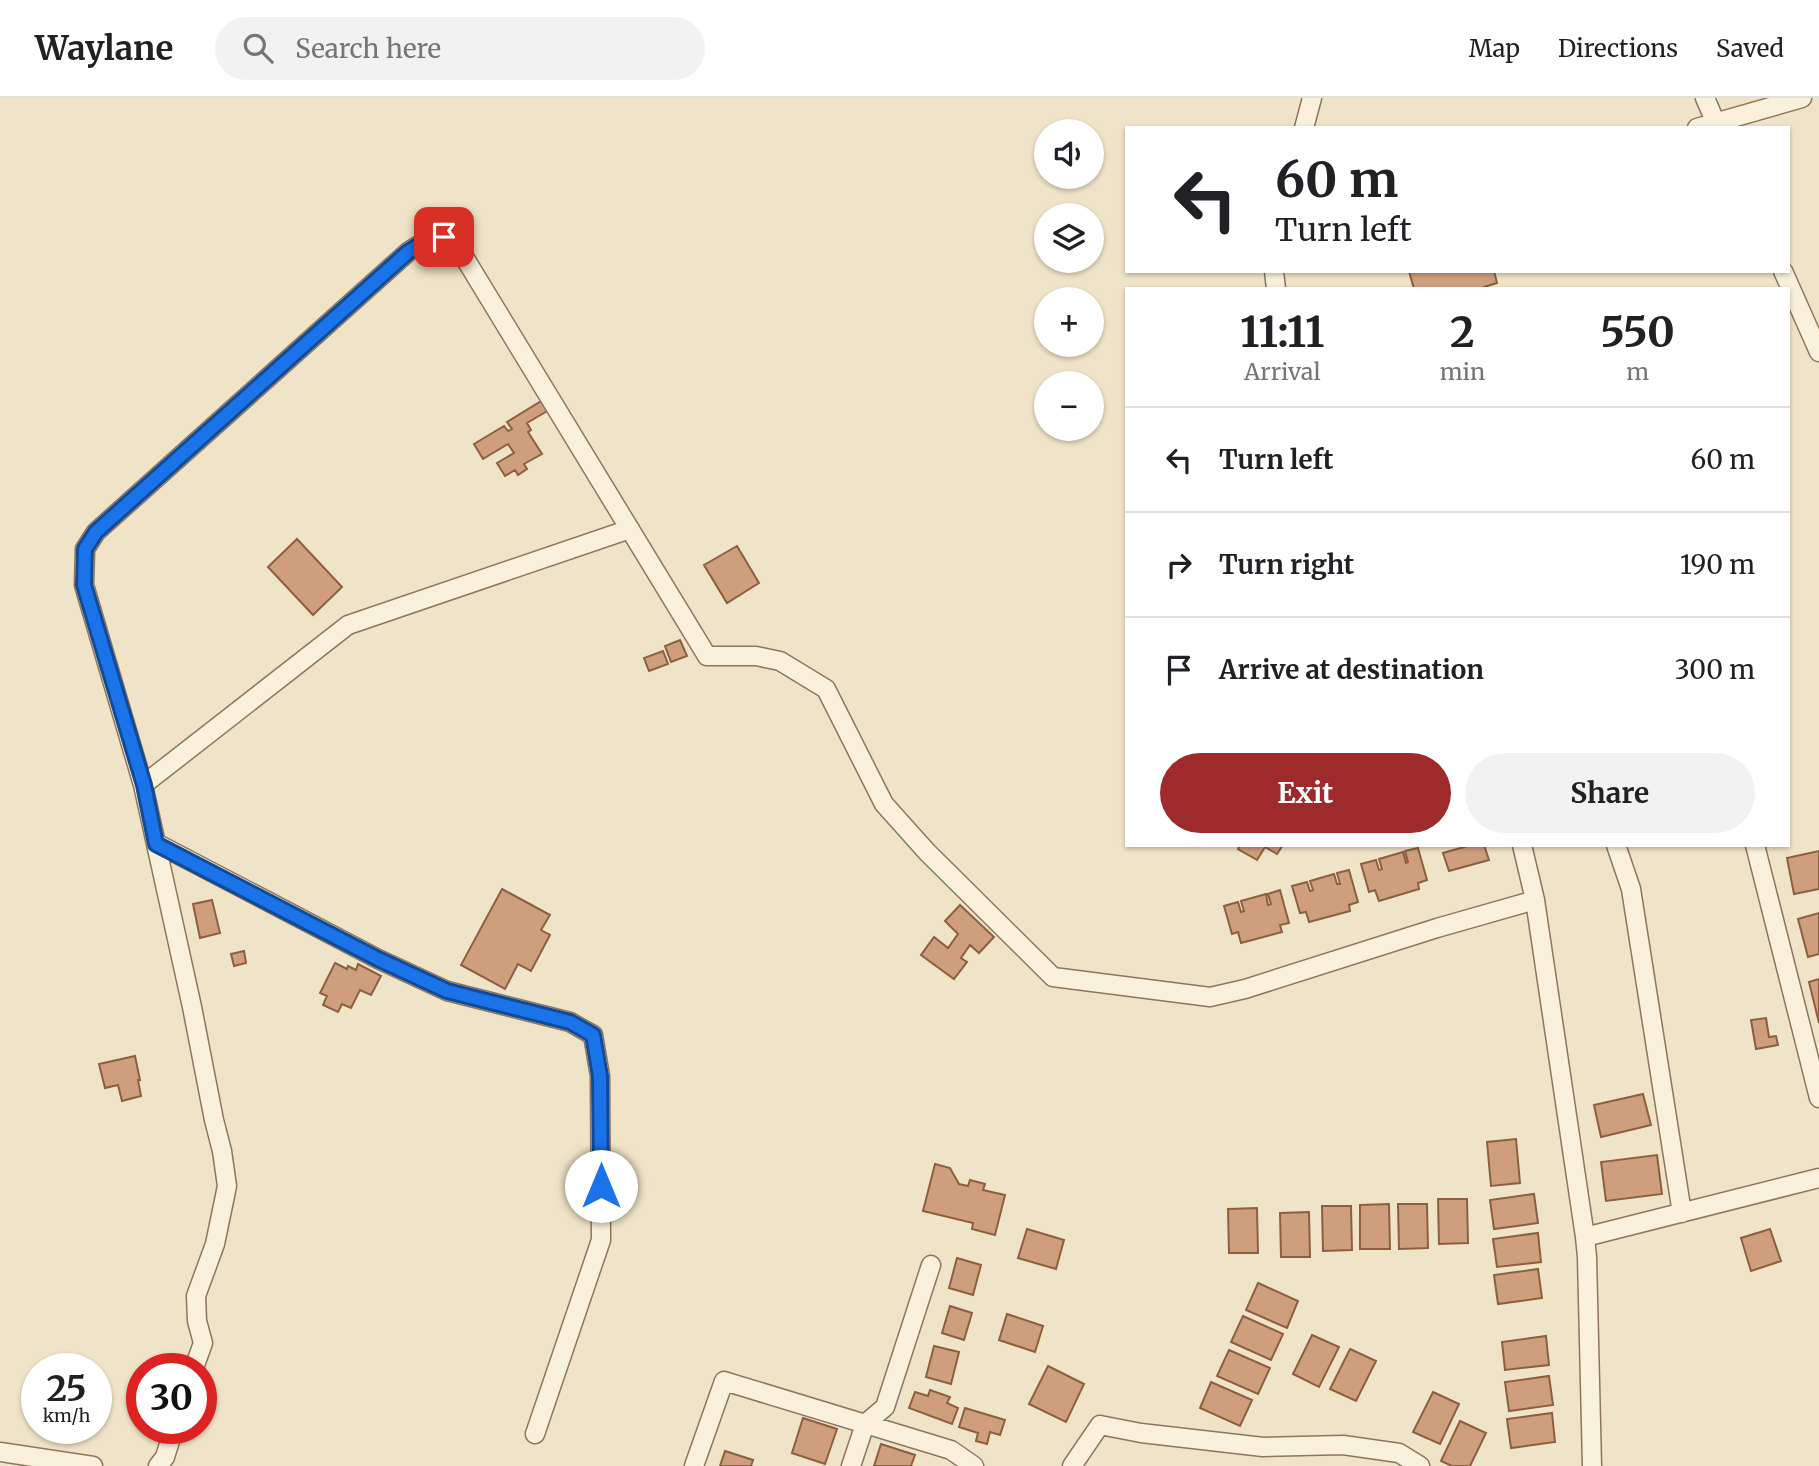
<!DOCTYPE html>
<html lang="en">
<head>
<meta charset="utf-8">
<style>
  :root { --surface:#fff; --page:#f2f2f2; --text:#202124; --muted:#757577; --line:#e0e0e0; --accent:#9e2a2b }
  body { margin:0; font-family:Merriweather,serif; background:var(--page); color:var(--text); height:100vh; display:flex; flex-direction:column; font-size:26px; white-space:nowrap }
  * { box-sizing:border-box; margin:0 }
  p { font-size:23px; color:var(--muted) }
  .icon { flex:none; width:38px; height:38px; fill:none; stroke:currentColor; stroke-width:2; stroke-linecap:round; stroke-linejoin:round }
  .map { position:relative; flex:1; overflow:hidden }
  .drawer { position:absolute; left:1125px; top:189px; width:665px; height:560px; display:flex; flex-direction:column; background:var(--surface); border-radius:0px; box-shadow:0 2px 5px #0004 }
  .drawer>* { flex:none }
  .top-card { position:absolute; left:1125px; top:28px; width:665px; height:147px; border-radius:0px; box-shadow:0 2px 5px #0004; background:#fff; color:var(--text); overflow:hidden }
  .tools { position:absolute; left:1034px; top:21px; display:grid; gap:14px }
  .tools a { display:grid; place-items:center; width:70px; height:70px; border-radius:50%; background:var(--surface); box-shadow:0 2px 5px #0004; font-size:35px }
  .speed { position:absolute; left:21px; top:1255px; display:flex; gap:14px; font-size:35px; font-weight:700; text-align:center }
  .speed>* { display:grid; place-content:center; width:91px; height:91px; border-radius:50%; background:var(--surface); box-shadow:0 2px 5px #0004; line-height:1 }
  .speed small { font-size:18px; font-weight:400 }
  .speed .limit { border:10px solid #d22; background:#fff; color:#111 }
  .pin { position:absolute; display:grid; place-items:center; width:60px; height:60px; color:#fff; margin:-30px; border-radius:14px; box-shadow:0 4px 10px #0006 }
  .me { position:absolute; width:77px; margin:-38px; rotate:0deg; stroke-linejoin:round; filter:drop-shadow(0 0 5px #0008) }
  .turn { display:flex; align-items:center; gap:24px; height:147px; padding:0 35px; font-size:32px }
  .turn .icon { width:91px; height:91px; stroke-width:2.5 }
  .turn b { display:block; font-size:49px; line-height:60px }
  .eta { display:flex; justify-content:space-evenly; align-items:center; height:119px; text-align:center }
  .eta b { font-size:42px; font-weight:700; line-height:49px }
  .cta { display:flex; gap:14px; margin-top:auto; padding:14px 35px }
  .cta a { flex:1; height:80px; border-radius:42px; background:var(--accent); color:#fff; font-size:28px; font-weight:700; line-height:80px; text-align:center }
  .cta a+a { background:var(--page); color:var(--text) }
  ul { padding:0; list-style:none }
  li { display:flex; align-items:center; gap:21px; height:105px; padding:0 35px; border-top:2px solid var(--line) }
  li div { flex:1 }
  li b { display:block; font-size:26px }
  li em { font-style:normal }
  header { display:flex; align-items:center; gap:42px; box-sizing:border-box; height:98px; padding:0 35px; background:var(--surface); border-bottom:2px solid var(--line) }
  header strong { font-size:33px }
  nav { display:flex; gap:38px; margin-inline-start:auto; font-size:24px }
  .search { width:490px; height:63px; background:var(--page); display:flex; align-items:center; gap:18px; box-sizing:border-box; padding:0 24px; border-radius:38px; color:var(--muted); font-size:26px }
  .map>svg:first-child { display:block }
  .building { fill:#cf9f7d; stroke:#8d5f41; stroke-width:2 }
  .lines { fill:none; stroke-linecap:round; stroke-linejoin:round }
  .minor-casing { stroke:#8d765c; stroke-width:21 }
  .minor { stroke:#faf1dc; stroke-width:18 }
  .route-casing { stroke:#114b97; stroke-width:18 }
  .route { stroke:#1a73e8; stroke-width:12 }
</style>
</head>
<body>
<header>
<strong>Waylane</strong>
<div class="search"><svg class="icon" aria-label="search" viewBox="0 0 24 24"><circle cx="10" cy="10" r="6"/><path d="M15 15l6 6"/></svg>Search here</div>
<nav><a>Map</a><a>Directions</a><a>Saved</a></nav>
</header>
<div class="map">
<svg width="1819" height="1368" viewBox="0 0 1819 1368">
  <rect width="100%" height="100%" fill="#f0e4c8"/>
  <path class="building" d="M1409,173H1494L1497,185L1484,189V191H1414Z
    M543,302L549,312L527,325L531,332L528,334L542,356L524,366L527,371L518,377L515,372L505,378L497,365L514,355L508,346L483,361L474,346L504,328L508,333L512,331L507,324Z
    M297,441L342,489L313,517L268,469Z
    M737,448L759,485L727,505L704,467Z
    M680,542L687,558L671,564L665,548Z
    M663,553L668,566L649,573L644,560Z
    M1240,747H1283L1277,756L1265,749L1257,762L1238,751Z
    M1471,747H1484L1489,762L1449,773L1443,755Z
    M1418,750L1427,782L1418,785L1419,791L1379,803L1375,792L1369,794L1361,766L1376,762L1379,772L1382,771L1379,761L1403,754L1406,765L1408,764L1405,753Z
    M1819,753V791L1794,796L1787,760Z
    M1349,772L1358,804L1349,807L1350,813L1309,824L1306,814L1300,815L1292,788L1307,784L1310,793L1313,792L1310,783L1334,776L1337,786H1340L1337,775Z
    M502,791L550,817L541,832L550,837L531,873L518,866L505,891L461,867Z
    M1280,792L1289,825L1280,827L1282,834L1241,845L1238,834L1232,836L1224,808L1238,804L1241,814L1244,813L1241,803L1266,796L1268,807L1271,806L1268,796Z
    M212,802L220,835L200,840L193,806Z
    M960,807L994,839L979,855L970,847L961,860L967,864L954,881L921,857L934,839L948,850L958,836L945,823Z
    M1819,815V856L1808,859L1798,821Z
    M244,853L246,865L234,868L231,856Z
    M335,865L347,871L348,868L356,872L358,866L381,878L371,897L360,892L351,910L342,906L338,914L323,907L327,898L320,895Z
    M1819,881V925L1809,884Z
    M1766,920L1769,939L1776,938L1778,947L1756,951L1751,922Z
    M135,958L140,982H138L141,998L122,1003L118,987L105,990L99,966Z
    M1643,996L1651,1027L1601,1039L1594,1007Z
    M1516,1041L1520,1085L1491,1088L1487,1044Z
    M1657,1057L1662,1096L1606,1103L1601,1064Z
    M935,1066L950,1070L959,1086L968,1088L970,1082L985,1086L983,1092L1005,1097L995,1137L972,1131L973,1125L923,1113Z
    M1534,1096L1538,1125L1494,1131L1490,1102Z
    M1438,1101H1467L1468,1145L1439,1146Z
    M1389,1106L1390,1151H1360V1107Z
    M1398,1106H1427L1428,1150L1399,1151Z
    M1322,1108H1351L1352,1152L1323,1153Z
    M1257,1110L1258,1155H1229L1228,1111Z
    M1309,1114L1310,1159H1281L1280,1115Z
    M1027,1131L1064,1142L1056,1171L1018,1160Z
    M1770,1131L1781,1163L1751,1173L1741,1140Z
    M1538,1135L1541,1164L1497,1169L1493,1141Z
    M957,1160L981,1167L973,1197L949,1190Z
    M1538,1171L1542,1200L1498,1206L1494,1177Z
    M1258,1185L1298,1203L1287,1230L1246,1212Z
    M950,1208L972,1215L964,1242L942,1235Z
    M1007,1216L1043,1228L1035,1254L999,1242Z
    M1243,1218L1283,1236L1271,1262L1231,1244Z
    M1312,1237L1339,1249L1319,1289L1293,1276Z
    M1546,1238L1549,1267L1505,1272L1502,1244Z
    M934,1248L959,1254L951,1286L926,1279Z
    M1350,1251L1376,1263L1356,1303L1330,1291Z
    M1229,1252L1270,1270L1258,1296L1217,1278Z
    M1048,1268L1084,1286L1066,1324L1029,1306Z
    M1549,1278L1553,1307L1509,1313L1505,1284Z
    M1211,1284L1252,1302L1240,1328L1200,1310Z
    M930,1292L950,1299L947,1305L958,1310L952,1326L909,1310L915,1294L928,1298Z
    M1433,1294L1459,1306L1440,1346L1413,1334Z
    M965,1310L1005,1322L1000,1337L990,1334L987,1346L976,1343L978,1335L959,1329Z
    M1552,1315L1555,1344L1511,1350L1507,1321Z
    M803,1320L837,1331L825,1366L792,1355Z
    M1460,1323L1486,1335L1470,1368H1452L1441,1363Z
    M881,1346L915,1357L911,1368H874Z
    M725,1353L753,1362L751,1368H720Z"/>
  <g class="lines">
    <defs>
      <path id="minor" d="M1705,0L1718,30
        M1304,30L1312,0
        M1697,30L1802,0
        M1274,173L1276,191
        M1783,173L1819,254
        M143,687L348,527L630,431
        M156,745L378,861L447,893L570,924L593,937L600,978L601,1142L535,1336
        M1522,747L1535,802L1585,1139L1587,1159L1592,1368
        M1616,747L1631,791L1682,1115
        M1755,747L1819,1000
        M1585,1139L1819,1080
        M194,1270L203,1245L197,1223L196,1198L215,1146L227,1088L222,1053L214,1022L192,909L143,687L84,487L85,451L96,434L408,154C426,142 434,136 455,144L707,558H756L780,563L826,591L884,706L927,754L1053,879L1210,899L1245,891L1437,830L1535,802
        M0,1354L93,1368
        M158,1368L165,1359L174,1330
        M694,1368L724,1283L951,1352L974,1368
        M851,1368L865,1326L885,1309L931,1167
        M1072,1368L1100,1327L1141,1335L1263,1349L1343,1347L1399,1355L1420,1368"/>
    </defs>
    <use href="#minor" class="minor-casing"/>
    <use href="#minor" class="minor"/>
  </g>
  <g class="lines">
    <defs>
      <path id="route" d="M444,139L427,142L408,154L96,434L85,451L84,487L144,687L156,746L378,861L447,893L570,924L593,937L600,978L601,1088"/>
    </defs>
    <use href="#route" class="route-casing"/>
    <use href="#route" class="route"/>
  </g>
</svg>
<div class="tools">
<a><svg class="icon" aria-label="sound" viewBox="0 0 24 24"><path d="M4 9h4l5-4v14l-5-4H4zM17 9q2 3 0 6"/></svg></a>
<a><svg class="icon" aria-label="layers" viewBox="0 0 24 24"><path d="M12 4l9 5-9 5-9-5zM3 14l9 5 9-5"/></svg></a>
<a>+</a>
<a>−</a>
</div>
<div class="speed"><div>25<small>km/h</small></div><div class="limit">30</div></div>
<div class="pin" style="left:444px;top:139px;background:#d93025"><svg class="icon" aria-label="arrive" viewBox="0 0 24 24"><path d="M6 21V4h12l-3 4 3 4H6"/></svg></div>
<svg class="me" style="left:601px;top:1088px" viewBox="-20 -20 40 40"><circle r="19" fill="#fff"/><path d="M0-13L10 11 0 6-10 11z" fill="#1a73e8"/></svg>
<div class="top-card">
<div class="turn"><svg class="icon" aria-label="left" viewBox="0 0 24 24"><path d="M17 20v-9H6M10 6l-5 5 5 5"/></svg><div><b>60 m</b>Turn left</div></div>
</div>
<section class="drawer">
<div class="eta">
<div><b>11:11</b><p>Arrival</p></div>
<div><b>2</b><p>min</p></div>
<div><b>550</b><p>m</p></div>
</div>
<ul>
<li><svg class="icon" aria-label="left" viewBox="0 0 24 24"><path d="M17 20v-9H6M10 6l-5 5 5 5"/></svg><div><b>Turn left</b></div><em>60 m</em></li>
<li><svg class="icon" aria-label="right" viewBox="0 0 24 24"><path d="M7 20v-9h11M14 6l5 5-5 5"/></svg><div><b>Turn right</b></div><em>190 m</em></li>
<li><svg class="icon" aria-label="arrive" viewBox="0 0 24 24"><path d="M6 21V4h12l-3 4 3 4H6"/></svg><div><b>Arrive at destination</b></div><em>300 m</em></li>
</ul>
<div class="cta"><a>Exit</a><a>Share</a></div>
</section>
</div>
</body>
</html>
